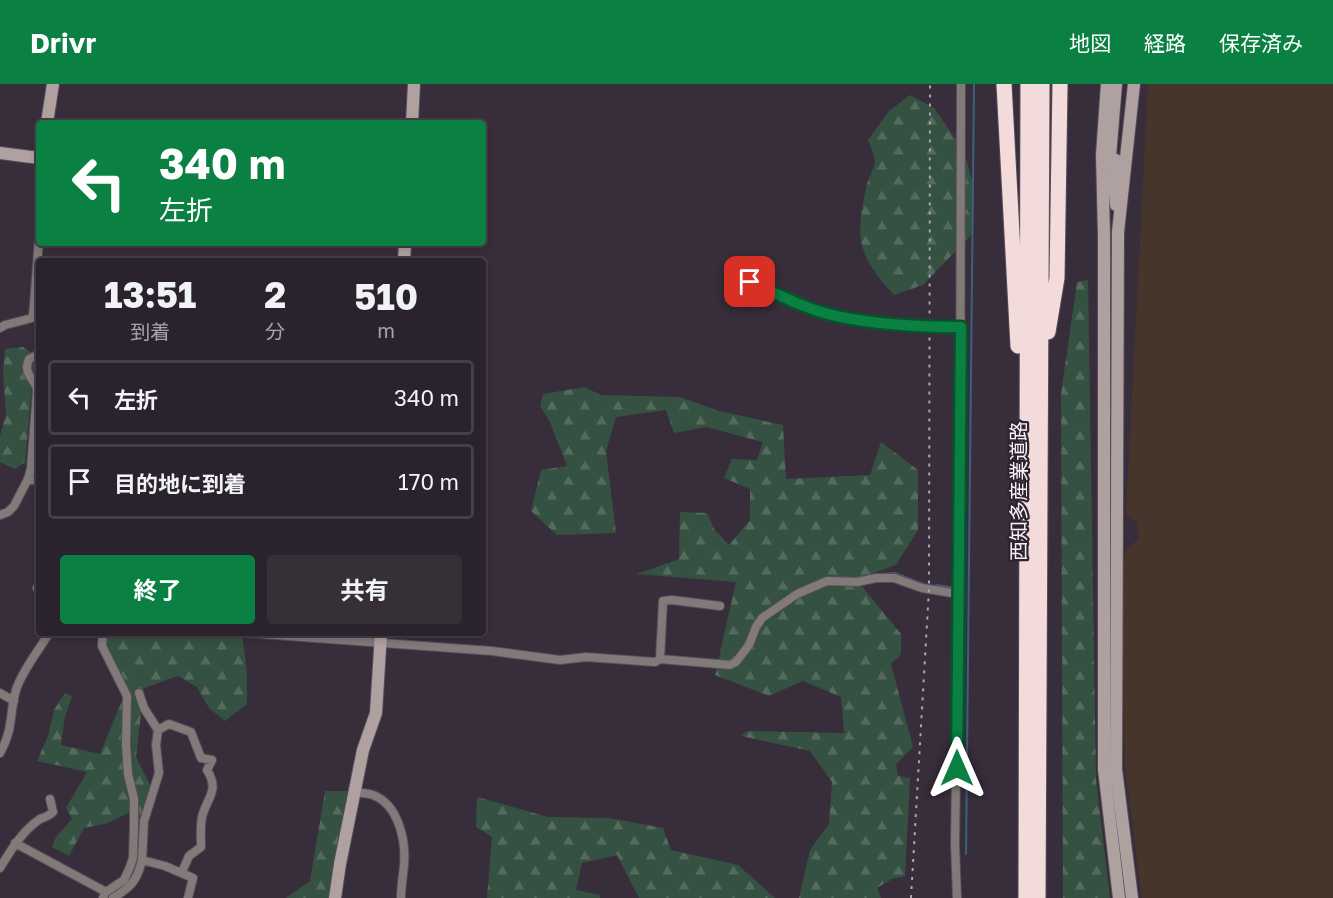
<!DOCTYPE html>
<html lang="ja">
<head>
<meta charset="utf-8">
<style>
  :root { --surface:#2a222c; --page:#362f38; --text:#f1f3f6; --muted:#a5a4a9; --line:#463f48; --accent:#0b8043 }
  body { margin:0; font-family:"Golos Text","Noto Sans JP",sans-serif; background:var(--page); color:var(--text); height:100vh; display:flex; flex-direction:column; font-size:22px; white-space:nowrap }
  * { box-sizing:border-box; margin:0 }
  p { font-size:20px; color:var(--muted) }
  .icon { flex:none; width:33px; height:33px; fill:none; stroke:currentColor; stroke-width:2; stroke-linecap:round; stroke-linejoin:round }
  .map { position:relative; flex:1; overflow:hidden }
  .drawer { position:absolute; left:36px; top:174px; width:450px; height:378px; display:flex; flex-direction:column; background:var(--surface); border-radius:6px; box-shadow:0 3px 9px #0003,0 0 0 2px var(--line) }
  .drawer>* { flex:none }
  .top-card { position:absolute; left:36px; top:36px; width:450px; height:126px; border-radius:6px; box-shadow:0 3px 9px #0003,0 0 0 2px var(--line); background:#0b8043; color:#fff; overflow:hidden }
  .pin { position:absolute; display:grid; place-items:center; width:51px; height:51px; color:#fff; margin:-26px; border-radius:12px; box-shadow:0 3px 9px #0006 }
  .me { position:absolute; width:66px; margin:-33px; rotate:0deg; stroke-linejoin:round; filter:drop-shadow(0 0 4px #0008) }
  .turn { display:flex; align-items:center; gap:21px; height:126px; padding:0 24px; font-size:27px }
  .turn .icon { width:78px; height:78px; stroke-width:2.5 }
  .turn b { display:block; font-size:42px; line-height:51px }
  .eta { display:flex; justify-content:space-evenly; align-items:center; height:102px; text-align:center }
  .eta b { font-size:36px; font-weight:700; line-height:42px }
  .action { display:flex; gap:12px; margin-top:auto; padding:12px 24px }
  .action a { flex:1; height:69px; border-radius:6px; background:var(--accent); color:#fff; font-size:24px; font-weight:700; line-height:69px; text-align:center }
  .action a+a { background:var(--page); color:var(--text) }
  ul { padding:0; list-style:none }
  li { display:flex; align-items:center; gap:18px; height:75px; margin:0 12px 9px; padding:0 12px; border:3px solid var(--line); border-radius:6px }
  li div { flex:1 }
  li b { display:block; font-size:22px }
  li em { font-style:normal }
  header { display:flex; align-items:center; gap:36px; box-sizing:border-box; height:84px; padding:0 30px; background:var(--accent); color:#fff }
  header strong { font-size:28px }
  nav { display:flex; gap:33px; margin-inline-start:auto; font-size:21px }
  .map>svg:first-child { display:block }
  .industrial { fill:#46352b }
  .forest { fill:url(#forest-firs) }
  .lines { fill:none; stroke-linecap:round; stroke-linejoin:round }
  .stream { stroke:#3c5f81; stroke-width:2 }
  .street-casing { stroke:#574d59; stroke-width:10 }
  .secondary-casing { stroke:#574d59; stroke-width:14 }
  .highway-casing { stroke:#574d59; stroke-width:17 }
  .street { stroke:#827979; stroke-width:8 }
  .secondary { stroke:#b0a1a1; stroke-width:12 }
  .highway { stroke:#f3dbdb; stroke-width:15 }
  .rail { stroke:#aca4af; stroke-width:2; stroke-dasharray:3 6; stroke-linecap:butt }
  .route-casing { stroke:#07532c; stroke-width:15 }
  .route { stroke:#0b8043; stroke-width:10 }
  .labels { text-anchor:middle; stroke-width:4.5; stroke-linejoin:round; paint-order:stroke }
  .street-label { font-size:20px; fill:#f7f0f9; stroke:#2d2430 }
</style>
</head>
<body>
<header>
<strong>Drivr</strong>
<nav><a>地図</a><a>経路</a><a>保存済み</a></nav>
</header>
<div class="map">
<svg width="1333" height="814" viewBox="0 0 1333 814">
  <defs>
    <pattern id="forest-firs" width="22" height="20" patternUnits="userSpaceOnUse" patternTransform="scale(1.5)"><rect width="22" height="20" fill="#355141"/><path d="M5 1l3.5 6h-7zM16 11l3.5 6h-7z" fill="#536a5d"/></pattern>
  </defs>
  <rect width="100%" height="100%" fill="#382e3b"/>
  <path class="industrial" d="M1148,0H1333V814H1142L1125,684L1121,482L1127,465L1138,455V439L1126,430Z"/>
  <path class="forest" d="M910,11L934,24L964,67L974,103L973,149L923,201L894,211C856,169 855,155 867,100C869,93 874,85 875,78C875,72 870,62 868,56L889,27Z
    M1088,196L1096,696L1110,814H1063L1061,310L1077,198Z
    M23,263L39,274V305L32,302L25,378L15,385L0,378V352L6,330L3,289L5,265Z
    M585,303L600,311L680,313L719,327L783,341L786,395L870,391L881,358L918,386V446L896,481L856,495L901,550V570L891,580L913,663L896,680L898,692L910,694L905,792L892,795L877,804L881,814H799L810,766L829,740L832,698L810,667L741,652L747,647L844,649L841,613L803,597L769,612L715,591L736,498L637,490L679,475L680,428L707,429L714,445L729,461L750,436V405L724,394L732,375L757,376L763,358L706,343L674,349L666,326L616,333L606,367L616,449L557,451L531,427L541,386L567,382L550,338L540,322L543,310Z
    M109,549H242L247,589V620L225,637L209,624L197,603L178,592L144,604L136,673L150,701L140,736L128,729L108,739L84,744L69,772L52,763L56,753L72,735L66,724L87,688L37,677L48,652L54,626L65,609L72,612L65,632L61,661L100,670L123,614L104,559Z
    M325,707H348L328,814H286L310,797Z
    M477,713L548,733L609,734L663,744L671,766L738,781L775,814H639L617,771L582,779L576,806L600,811V814H487L492,753L476,743Z"/>
  <g class="lines">
    <path class="stream" d="M879,490L895,489L926,501
      M936,501L955,504
      M806,502L829,493L855,494L870,491
      M745,559L757,535
      M966,770L974,0"/>
    <defs>
      <path id="street" d="M750,198C778,210 807,226 836,232C877,241 919,243 961,243
        M33,233L39,155
        M0,244L5,241L36,233
        M28,395L39,397
        M0,431L8,428L14,422L28,395L31,385L37,306C35,294 22,290 29,275L39,270
        M39,501L37,504L39,505
        M103,549L102,562L127,612L126,661L128,690L134,715V742L133,774L130,783L124,796L106,808L103,814
        M246,549L492,567L560,576L586,573L655,578L660,575L730,581L736,578L749,561L756,543L762,534L797,510L827,497L857,498L876,494H894L922,504L958,510
        M660,575L663,517L672,516L720,522
        M0,609L14,617
        M139,609L144,624L158,646L156,661L159,689L144,737L142,776
        M158,646L169,640L191,648L201,674L212,676L207,686C220,707 207,713 202,733C200,743 201,753 201,763L189,772L182,788
        M0,669C14,644 9,630 16,606C23,585 38,568 49,549
        M354,708C360,709 367,709 373,711C399,721 406,757 404,781C403,792 401,803 401,814
        M15,759L106,808
        M0,784C11,766 22,747 40,735C45,733 49,732 53,728L50,715
        M113,814C131,803 137,797 142,776L165,782L193,794L188,814
        M957,814L955,760L960,413L961,0"/>
      <path id="secondary" d="M1107,0L1102,71L1104,152V685L1119,814
        M47,39L53,0
        M412,39L414,0
        M0,69L39,74
        M1109,85L1116,0
        M1116,121L1114,99L1116,76
        M404,177L405,159
        M335,814L340,780L363,666L376,629L381,549
        M1132,814L1116,685L1118,148L1134,0"/>
      <path id="highway" d="M1004,0L1018,262
        M1048,248L1057,194L1060,0
        M1026,814L1028,0
        M1038,814L1042,0"/>
    </defs>
    <use href="#street" class="street-casing"/>
    <use href="#secondary" class="secondary-casing"/>
    <use href="#highway" class="highway-casing"/>
    <use href="#street" class="street"/>
    <use href="#secondary" class="secondary"/>
    <use href="#highway" class="highway"/>
    <path class="rail" d="M911,814L929,505L930,0"/>
  </g>
  <g class="lines">
    <defs>
      <path id="route" d="M750,198C778,210 807,226 836,232C878,241 919,243 961,243L957,684"/>
    </defs>
    <use href="#route" class="route-casing"/>
    <use href="#route" class="route"/>
  </g>
  <g class="labels">
    <g class="street-label">
      <text transform="translate(1019 407) rotate(-90)" y="7">西知多産業道路</text>
    </g>
  </g>
</svg>
<div class="pin" style="left:750px;top:198px;background:#d93025"><svg class="icon" aria-label="arrive" viewBox="0 0 24 24"><path d="M6 21V4h12l-3 4 3 4H6"/></svg></div>
<svg class="me" style="left:957px;top:684px" viewBox="-20 -20 40 40"><path d="M0-17L14 15 0 8-14 15z" fill="#0b8043" stroke="#fff" stroke-width="4"/></svg>
<div class="top-card">
<div class="turn"><svg class="icon" aria-label="left" viewBox="0 0 24 24"><path d="M17 20v-9H6M10 6l-5 5 5 5"/></svg><div><b>340 m</b>左折</div></div>
</div>
<section class="drawer">
<div class="eta">
<div><b>13:51</b><p>到着</p></div>
<div><b>2</b><p>分</p></div>
<div><b>510</b><p>m</p></div>
</div>
<ul>
<li><svg class="icon" aria-label="left" viewBox="0 0 24 24"><path d="M17 20v-9H6M10 6l-5 5 5 5"/></svg><div><b>左折</b></div><em>340 m</em></li>
<li><svg class="icon" aria-label="arrive" viewBox="0 0 24 24"><path d="M6 21V4h12l-3 4 3 4H6"/></svg><div><b>目的地に到着</b></div><em>170 m</em></li>
</ul>
<div class="action"><a>終了</a><a>共有</a></div>
</section>
</div>
</body>
</html>
